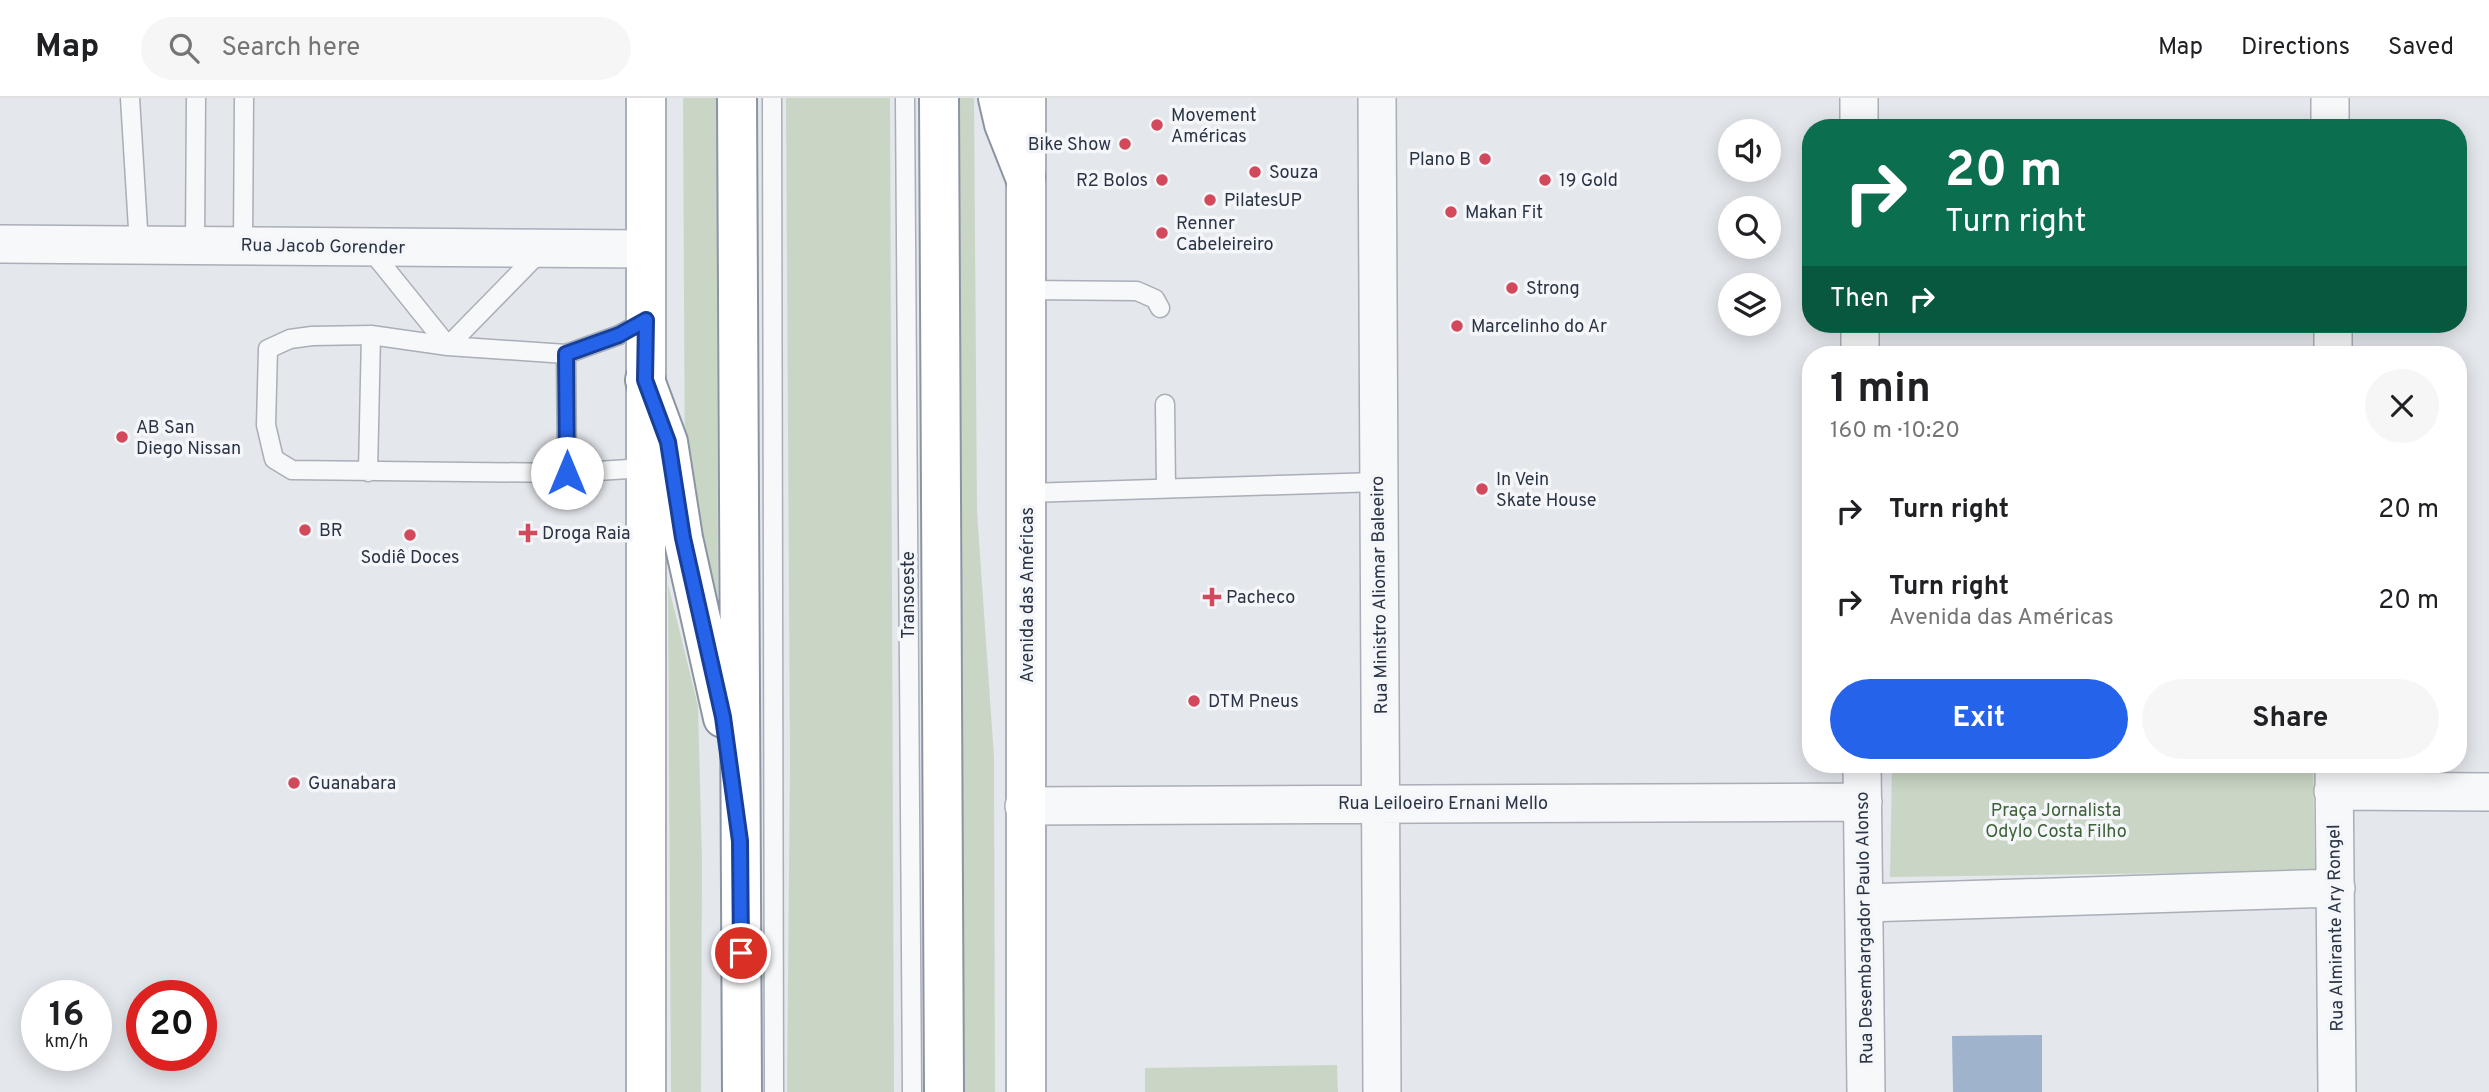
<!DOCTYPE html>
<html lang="en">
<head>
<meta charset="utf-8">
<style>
  :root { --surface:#fff; --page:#f6f6f6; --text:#202124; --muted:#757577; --line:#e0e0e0; --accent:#2563eb }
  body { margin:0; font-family:Overpass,sans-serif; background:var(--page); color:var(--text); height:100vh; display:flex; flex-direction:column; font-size:26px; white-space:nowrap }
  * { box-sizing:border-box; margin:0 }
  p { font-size:23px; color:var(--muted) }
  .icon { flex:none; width:38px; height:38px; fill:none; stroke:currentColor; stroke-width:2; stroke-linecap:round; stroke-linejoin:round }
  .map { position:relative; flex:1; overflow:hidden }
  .sheet { position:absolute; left:1802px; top:248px; width:665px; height:427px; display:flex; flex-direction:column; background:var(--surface); border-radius:28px; box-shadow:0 4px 18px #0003 }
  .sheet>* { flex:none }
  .top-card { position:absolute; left:1802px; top:21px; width:665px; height:214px; border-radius:28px; box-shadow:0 4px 18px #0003; background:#0b6e4f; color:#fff; overflow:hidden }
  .fabs { position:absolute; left:1718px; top:21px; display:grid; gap:14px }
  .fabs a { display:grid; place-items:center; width:63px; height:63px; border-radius:50%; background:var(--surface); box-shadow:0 4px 18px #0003; font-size:35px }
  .speed { position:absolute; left:21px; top:882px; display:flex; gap:14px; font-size:35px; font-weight:700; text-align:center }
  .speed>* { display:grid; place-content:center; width:91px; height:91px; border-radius:50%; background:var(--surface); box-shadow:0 4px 18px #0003; line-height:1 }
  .speed small { font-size:18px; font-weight:400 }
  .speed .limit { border:10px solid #d22; background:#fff; color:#111 }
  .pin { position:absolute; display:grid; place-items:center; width:60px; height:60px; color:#fff; margin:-30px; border:4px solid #fff; border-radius:50%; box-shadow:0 2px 7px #0007 }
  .me { position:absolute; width:77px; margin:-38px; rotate:0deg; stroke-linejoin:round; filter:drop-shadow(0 0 5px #0008) }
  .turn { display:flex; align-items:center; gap:24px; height:147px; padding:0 28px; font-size:32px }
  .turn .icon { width:91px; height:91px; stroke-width:2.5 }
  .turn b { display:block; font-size:49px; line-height:60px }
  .then { display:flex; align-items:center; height:66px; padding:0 28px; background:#0003; gap:14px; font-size:26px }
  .round { display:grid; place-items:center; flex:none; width:74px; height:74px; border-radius:37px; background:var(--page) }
  .overview { display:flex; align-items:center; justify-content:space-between; height:119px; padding:0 28px }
  h1 { font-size:42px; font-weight:700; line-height:52px }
  .cta { display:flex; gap:14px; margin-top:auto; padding:14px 28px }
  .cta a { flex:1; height:80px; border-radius:42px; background:var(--accent); color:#fff; font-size:28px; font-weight:700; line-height:80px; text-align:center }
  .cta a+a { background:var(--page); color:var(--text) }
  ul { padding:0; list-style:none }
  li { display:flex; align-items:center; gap:21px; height:91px; padding:0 28px }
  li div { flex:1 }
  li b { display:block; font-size:26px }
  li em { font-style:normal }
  header { display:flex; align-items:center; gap:42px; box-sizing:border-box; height:98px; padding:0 35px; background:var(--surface); border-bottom:2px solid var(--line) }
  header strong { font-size:33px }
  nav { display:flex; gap:38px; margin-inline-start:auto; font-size:24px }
  .search { width:490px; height:63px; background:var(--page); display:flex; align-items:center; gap:18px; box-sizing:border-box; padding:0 24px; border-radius:38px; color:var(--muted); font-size:26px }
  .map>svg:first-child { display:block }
  .green { fill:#c9d6c5 }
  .water { fill:#9fb4cc }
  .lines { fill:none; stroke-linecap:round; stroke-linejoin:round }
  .lane-casing { stroke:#a9aeb7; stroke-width:21 }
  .street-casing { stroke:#a9aeb7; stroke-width:40 }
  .secondary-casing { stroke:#a9aeb7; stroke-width:42 }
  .highway-casing { stroke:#8b94a3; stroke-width:42 }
  .lane { stroke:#f7f8fa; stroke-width:18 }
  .street { stroke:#f7f8fa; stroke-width:37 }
  .secondary { stroke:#fff; stroke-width:38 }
  .highway { stroke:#fff; stroke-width:38 }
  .route-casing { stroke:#184099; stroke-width:18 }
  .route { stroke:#2563eb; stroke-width:12 }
  .poi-dot { fill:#d1495b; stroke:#f4f6f9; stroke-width:2.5 }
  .labels { text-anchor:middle; stroke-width:7; stroke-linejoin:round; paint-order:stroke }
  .poi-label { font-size:18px; fill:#2b3445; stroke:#f4f6f9; text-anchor:start }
  .street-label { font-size:18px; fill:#2b3445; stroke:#f4f6f9 }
  .park-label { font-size:18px; fill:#3f6138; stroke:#f4f6f9 }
</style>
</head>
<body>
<header>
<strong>Map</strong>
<div class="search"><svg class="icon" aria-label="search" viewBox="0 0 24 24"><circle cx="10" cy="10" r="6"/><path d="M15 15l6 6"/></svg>Search here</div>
<nav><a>Map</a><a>Directions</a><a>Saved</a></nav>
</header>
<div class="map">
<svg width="2489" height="994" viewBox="0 0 2489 994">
  <rect width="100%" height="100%" fill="#e4e7ec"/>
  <path class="green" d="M683,0H717L718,536L685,394Z
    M786,0H890L894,994H787L790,664Z
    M948,0H974L977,414L994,659L995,994H956Z
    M668,486L698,608L702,763L701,994H671Z
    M1892,667H2313L2315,773L1890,779Z
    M1337,967L1338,994H1145V970Z"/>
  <path class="water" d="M2042,937V994H1953L1952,938Z"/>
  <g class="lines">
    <defs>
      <path id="lane" d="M130,0L139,147
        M772,0L774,994
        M905,0L912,994
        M195,145L196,0
        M243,146L244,0
        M369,150L448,248L541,153
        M1028,192L1137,193L1155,201L1160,210
        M566,256L567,375
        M1165,306L1166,390
        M644,370L567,375L292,372L274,361L266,327L268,251L290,241L312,238L371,237L448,248L566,256L619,237L646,222
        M368,374L371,237
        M1028,395L1377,384"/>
      <path id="street" d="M1377,0L1382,994
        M1859,0V30
        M2330,0V30
        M0,146L646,151
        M1860,226V257
        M2333,226V257
        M1862,667L1866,994
        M2334,667L2337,994
        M2333,693L2489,694
        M1024,708L1863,704
        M1865,805L2336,790"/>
      <path id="secondary" d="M646,994V0
        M1026,994V0"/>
      <path id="highway" d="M737,0L742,994
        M939,0L944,994
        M998,0L1004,26L1025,79
        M645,282L668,344L683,440L723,620"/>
    </defs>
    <use href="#lane" class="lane-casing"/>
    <use href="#street" class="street-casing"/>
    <use href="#secondary" class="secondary-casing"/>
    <use href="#highway" class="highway-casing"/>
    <use href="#lane" class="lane"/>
    <use href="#street" class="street"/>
    <use href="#secondary" class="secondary"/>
    <use href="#highway" class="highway"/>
  </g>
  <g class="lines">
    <defs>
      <path id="route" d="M567,375L566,256L619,237L646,222L645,282L668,344L683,440L723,619L740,743L741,855"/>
    </defs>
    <use href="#route" class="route-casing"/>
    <use href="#route" class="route"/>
  </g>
  <g class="poi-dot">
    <circle cx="1157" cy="27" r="7"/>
    <circle cx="1125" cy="46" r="7"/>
    <circle cx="1485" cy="61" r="7"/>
    <circle cx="1255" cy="74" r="7"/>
    <circle cx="1162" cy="82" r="7"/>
    <circle cx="1545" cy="82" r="7"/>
    <circle cx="1210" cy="102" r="7"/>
    <circle cx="1451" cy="114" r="7"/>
    <circle cx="1162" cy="135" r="7"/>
    <circle cx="1512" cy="190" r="7"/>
    <circle cx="1457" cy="228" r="7"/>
    <circle cx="122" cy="339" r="7"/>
    <circle cx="1482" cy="391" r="7"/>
    <circle cx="305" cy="432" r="7"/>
    <path d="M524.5 424.5h7v7h7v7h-7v7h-7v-7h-7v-7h7z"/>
    <circle cx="410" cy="437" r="7"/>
    <path d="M1208.5 488.5h7v7h7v7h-7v7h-7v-7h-7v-7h7z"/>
    <circle cx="1194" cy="603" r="7"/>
    <circle cx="294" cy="685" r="7"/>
  </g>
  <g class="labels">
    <g class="poi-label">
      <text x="1171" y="23">Movement<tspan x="1171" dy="21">Américas</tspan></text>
      <text x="1111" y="52" text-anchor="end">Bike Show</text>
      <text x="1471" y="67" text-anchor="end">Plano B</text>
      <text x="1269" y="80">Souza</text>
      <text x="1148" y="88" text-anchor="end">R2 Bolos</text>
      <text x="1559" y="88">19 Gold</text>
      <text x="1224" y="108">PilatesUP</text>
      <text x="1465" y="120">Makan Fit</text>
      <text x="1176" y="131">Renner<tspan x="1176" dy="21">Cabeleireiro</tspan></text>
      <text x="1526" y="196">Strong</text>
      <text x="1471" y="234">Marcelinho do Ar</text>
      <text x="136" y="335">AB San<tspan x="136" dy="21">Diego Nissan</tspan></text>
      <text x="1496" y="387">In Vein<tspan x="1496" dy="21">Skate House</tspan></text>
      <text x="319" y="438">BR</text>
      <text x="542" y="441">Droga Raia</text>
      <text x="410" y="465" text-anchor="middle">Sodiê Doces</text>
      <text x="1226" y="505">Pacheco</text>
      <text x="1208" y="609">DTM Pneus</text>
      <text x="308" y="691">Guanabara</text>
    </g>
    <g class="street-label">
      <text transform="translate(323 148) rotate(1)" y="6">Rua Jacob Gorender</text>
      <text transform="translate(908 497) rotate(-90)" y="6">Transoeste</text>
      <text transform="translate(1027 497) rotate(-90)" y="6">Avenida das Américas</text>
      <text transform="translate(1379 497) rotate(-91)" y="6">Rua Ministro Aliomar Baleeiro</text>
      <text x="1443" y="711">Rua Leiloeiro Ernani Mello</text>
      <text transform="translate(1864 830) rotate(-91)" y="6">Rua Desembargador Paulo Alonso</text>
      <text transform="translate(2335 830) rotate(-91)" y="6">Rua Almirante Ary Rongel</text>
    </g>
    <g class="park-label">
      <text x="2056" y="718">Praça Jornalista<tspan x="2056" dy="21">Odylo Costa Filho</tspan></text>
    </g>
  </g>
</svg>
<div class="fabs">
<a><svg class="icon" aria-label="sound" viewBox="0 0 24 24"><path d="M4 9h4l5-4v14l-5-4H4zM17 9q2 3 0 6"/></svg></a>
<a><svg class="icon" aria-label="search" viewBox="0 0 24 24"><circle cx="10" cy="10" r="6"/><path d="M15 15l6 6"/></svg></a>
<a><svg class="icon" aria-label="layers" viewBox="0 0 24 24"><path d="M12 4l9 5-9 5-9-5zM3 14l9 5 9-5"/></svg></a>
</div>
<div class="speed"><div>16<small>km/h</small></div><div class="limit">20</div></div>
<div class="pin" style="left:741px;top:855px;background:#d93025"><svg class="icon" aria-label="arrive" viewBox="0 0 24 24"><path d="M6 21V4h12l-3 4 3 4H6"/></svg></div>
<svg class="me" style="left:567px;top:375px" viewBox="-20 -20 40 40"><circle r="19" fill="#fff"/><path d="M0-13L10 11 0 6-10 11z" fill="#2563eb"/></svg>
<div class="top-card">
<div class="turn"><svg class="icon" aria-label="right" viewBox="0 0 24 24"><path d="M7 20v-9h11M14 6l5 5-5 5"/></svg><div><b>20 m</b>Turn right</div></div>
<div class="then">Then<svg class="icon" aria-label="right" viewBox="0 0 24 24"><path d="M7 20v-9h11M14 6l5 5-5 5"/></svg></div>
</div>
<section class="sheet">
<div class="overview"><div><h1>1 min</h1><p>160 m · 10:20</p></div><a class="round"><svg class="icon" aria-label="close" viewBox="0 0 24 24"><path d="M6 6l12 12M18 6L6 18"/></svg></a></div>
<ul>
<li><svg class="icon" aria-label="right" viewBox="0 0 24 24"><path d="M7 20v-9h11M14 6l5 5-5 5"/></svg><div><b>Turn right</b></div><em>20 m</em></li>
<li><svg class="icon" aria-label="right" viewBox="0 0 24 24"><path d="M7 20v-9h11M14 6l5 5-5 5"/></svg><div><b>Turn right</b><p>Avenida das Américas</p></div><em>20 m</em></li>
</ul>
<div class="cta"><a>Exit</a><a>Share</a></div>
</section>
</div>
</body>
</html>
